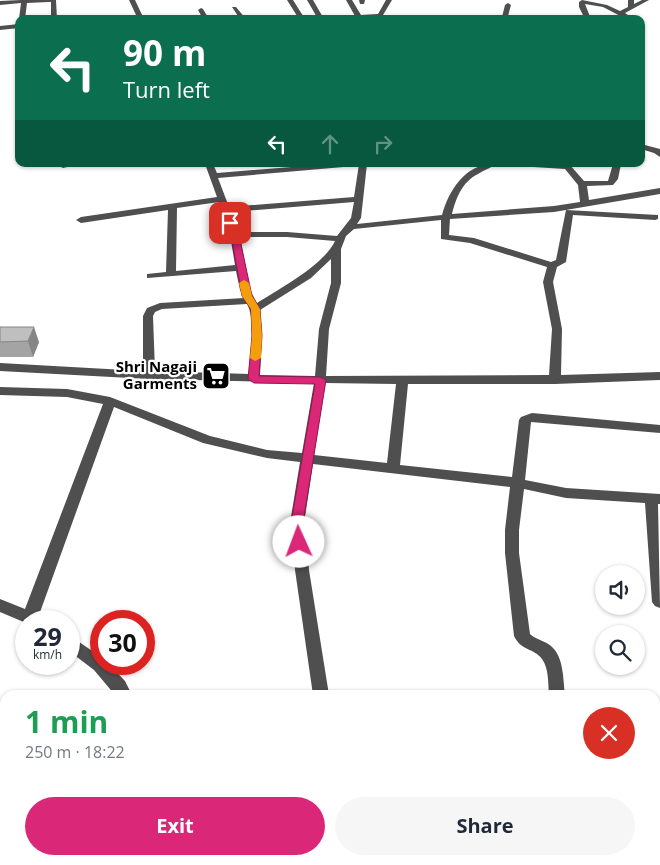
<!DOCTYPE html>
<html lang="en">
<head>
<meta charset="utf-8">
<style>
  :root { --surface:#fff; --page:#f6f6f7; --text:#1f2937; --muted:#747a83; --accent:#db2777 }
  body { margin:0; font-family:"Open Sans",sans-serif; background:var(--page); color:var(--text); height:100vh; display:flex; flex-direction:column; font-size:19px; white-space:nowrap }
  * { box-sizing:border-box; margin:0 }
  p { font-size:16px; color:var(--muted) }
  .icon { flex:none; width:28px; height:28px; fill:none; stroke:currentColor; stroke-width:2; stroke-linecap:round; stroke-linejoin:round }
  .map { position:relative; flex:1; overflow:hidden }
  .drawer { position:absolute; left:0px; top:690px; width:660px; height:175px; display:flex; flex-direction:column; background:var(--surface); border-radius:15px 15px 0 0; box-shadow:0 1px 4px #0004 }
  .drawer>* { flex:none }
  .banner { position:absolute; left:15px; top:15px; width:630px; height:152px; border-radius:10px; box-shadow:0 1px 4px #0004; background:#0b6e4f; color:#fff; overflow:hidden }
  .fabs { position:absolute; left:595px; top:565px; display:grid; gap:10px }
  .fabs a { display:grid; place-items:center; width:50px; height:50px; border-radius:50%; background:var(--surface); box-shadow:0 1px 4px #0004; font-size:25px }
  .speed { position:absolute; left:15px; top:610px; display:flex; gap:10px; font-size:25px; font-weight:700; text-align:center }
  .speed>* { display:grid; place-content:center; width:65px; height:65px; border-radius:50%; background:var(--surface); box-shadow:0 1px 4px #0004; line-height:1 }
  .speed small { font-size:12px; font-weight:400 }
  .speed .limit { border:8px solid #d22; background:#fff; color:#111 }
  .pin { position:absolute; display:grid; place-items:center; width:42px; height:42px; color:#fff; margin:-21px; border-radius:10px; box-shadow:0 2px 8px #0006 }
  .me { position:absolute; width:55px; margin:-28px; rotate:358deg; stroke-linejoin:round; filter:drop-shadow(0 0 4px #0008) }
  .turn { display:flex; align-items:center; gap:18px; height:105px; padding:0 25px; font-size:22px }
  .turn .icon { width:65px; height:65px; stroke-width:2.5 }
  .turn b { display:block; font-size:35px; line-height:42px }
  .lanes { display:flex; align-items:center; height:48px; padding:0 25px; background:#0003; justify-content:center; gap:25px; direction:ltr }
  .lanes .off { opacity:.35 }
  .round { display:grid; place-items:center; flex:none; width:52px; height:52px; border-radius:26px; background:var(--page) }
  .headline { display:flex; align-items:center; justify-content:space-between; height:85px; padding:0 25px }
  h1 { font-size:30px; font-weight:700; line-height:38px; color:#1e9e55 }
  .action { display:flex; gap:10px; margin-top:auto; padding:10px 25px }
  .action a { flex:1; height:58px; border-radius:30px; background:var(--accent); color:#fff; font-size:20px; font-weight:700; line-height:58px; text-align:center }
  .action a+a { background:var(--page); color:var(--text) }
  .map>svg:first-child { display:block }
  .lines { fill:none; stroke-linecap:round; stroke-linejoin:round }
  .minor { fill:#4f4f4f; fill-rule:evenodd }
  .wall { fill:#a4a4a4 }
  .shaded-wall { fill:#868686 }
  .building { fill:#bfbfbf; stroke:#868686 }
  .route { fill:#db2777; stroke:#8e194d }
  .slow { fill:#f59e0b }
  .labels { text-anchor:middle; stroke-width:4.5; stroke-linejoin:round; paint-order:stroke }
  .poi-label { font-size:15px; font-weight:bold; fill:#000; stroke:#fff; text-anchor:end }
</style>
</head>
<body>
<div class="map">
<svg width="660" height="865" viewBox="0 0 660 865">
  <rect width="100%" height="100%" fill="#fff"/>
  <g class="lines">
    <path class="minor" d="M21,0H56L57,19H51V2H49L27,3L25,19H19L21,3L0,5V1Z
      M129,0H135L144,19H102L136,15Z
      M287,0H293L305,19H299Z
      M307,0H313L324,19H318Z
      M346,0H352L361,15L378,14L386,0H392L383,15L416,19H331L355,16Z
      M359,0H365L364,4H360Z
      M582,0L607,5L620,11L628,7V0H634V4L642,0H649L625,13L634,19H626L603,7L585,4L591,19H585L579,7V2Z
      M508,3L511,5L508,16L518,19L502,17L505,5Z
      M232,7H236L246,19H240Z
      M201,8L203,9L209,19H203L198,10Z
      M19,24V28L0,30V26Z
      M641,144L660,149V157L654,153L641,149Z
      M62,164H80L63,168L59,166Z
      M205,164H213L217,173L329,164H367L361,218L357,224L442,215C449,189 467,162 496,164C491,168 484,170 478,174C462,182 456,198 452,214L554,206L580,202L578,185L565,169L518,166L514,164L570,165L584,181H608L613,164H621L618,179L613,185L587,186L589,200L660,188V194L554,212L450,219L449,235L474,238L551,262L556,260L566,210L658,215V219L655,220L573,215L566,262L557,267L553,282L562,329L561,375L660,372V380L555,384H408L400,465L512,477L519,420L521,417L532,413L660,425V433L531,422L525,480L566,488L660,494V504H658L660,608L655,606L652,602L645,503L566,498L524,489L519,530V553L530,634C536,640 544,640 551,646C564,657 563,679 565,695H549C548,684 549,668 542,659C534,648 521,651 514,636L505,553V530L510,487L313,464L305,517L309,570L329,695H313L295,570L291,517L300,462L267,458L203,443L114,407L39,615L42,616L45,621H26V623L0,612V599L25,609L103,404L67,397L0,395V387L67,389L110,397L210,436L267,450L302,453L314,383L149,379L0,371V363L143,371V316L147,308L160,303L244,298L240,290L236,271L147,278V274L166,272L168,210L81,223L76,220L81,217L217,197ZM359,164L354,197L229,207L218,178L355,166ZM219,202L230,235L235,265L176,271L177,208ZM354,202L351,218L337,236L287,232H239L231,212ZM441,220V239L470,243L547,267L543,282L552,329L549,375L326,376L329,329L341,283V249L346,236L354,229ZM240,237H287L335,241C324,265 279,289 257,303L250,290ZM331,259V283L319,329L315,376L260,375L262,336L260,310L311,278ZM247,304C256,320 250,356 249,374L155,371L153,316L155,312L162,309ZM325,383L396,384L387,463L314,455Z
      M69,635L101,657V664H109L125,681L132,695H115L94,670L69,651Z
      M655,853L659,865H639V860H655Z
      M335,860H355L356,865H336Z
      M419,860H463L465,865H421Z
      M566,860H586V865H566Z"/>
  </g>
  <path class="wall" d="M0,327L39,342L33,357H0Z"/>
  <path class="shaded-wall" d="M34,327L39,342L33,357L28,341Z"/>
  <path class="building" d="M0,327H34L28,341L0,342Z"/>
  <path class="route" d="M230,220L235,223L239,235L252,296L260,309L262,336L259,376L320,377L326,380L304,517L305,542L303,546H294L292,542V517L315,384L254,383L248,379L252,336L251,309L242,296L231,235L226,223Z"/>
  <path class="slow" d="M244,280L249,283L252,296L260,309L262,336L261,358L255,361L250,358L252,336L251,309L242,296L239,283Z"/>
  <defs>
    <symbol id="supermarket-square" viewBox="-11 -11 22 22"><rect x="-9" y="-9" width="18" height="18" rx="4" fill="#000" stroke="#fff"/><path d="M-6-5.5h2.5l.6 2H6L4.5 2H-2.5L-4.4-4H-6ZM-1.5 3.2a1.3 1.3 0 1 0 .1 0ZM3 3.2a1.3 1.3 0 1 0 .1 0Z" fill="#fff"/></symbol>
  </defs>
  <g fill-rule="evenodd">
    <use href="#supermarket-square" x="200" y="360" width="32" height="32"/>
  </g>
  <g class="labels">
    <g class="poi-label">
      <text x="197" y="372">Shri Nagaji<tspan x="197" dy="17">Garments</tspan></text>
    </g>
  </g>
</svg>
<div class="fabs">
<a><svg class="icon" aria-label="sound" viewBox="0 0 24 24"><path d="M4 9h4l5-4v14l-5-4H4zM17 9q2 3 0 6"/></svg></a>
<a><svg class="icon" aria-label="search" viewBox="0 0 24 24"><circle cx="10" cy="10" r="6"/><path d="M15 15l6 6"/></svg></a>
</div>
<div class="speed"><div>29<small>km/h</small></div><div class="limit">30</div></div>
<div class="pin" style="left:230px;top:223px;background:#d93025"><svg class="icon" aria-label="arrive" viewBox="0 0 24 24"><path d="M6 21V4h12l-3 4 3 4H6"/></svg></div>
<svg class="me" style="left:299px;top:542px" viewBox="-20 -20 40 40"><circle r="19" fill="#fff"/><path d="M0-13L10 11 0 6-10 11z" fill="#db2777"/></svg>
<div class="banner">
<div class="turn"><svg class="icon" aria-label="left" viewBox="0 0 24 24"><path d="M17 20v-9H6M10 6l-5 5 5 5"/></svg><div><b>90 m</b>Turn left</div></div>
<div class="lanes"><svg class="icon" aria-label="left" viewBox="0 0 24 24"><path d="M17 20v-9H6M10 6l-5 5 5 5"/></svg><svg class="icon off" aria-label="ahead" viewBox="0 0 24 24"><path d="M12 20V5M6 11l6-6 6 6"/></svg><svg class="icon off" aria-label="right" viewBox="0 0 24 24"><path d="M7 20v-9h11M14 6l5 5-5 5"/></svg></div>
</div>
<section class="drawer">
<div class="headline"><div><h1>1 min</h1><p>250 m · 18:22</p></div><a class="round" style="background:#d93025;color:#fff"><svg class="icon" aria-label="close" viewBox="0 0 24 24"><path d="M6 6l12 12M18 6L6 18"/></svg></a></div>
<div class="action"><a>Exit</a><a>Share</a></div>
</section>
</div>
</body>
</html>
